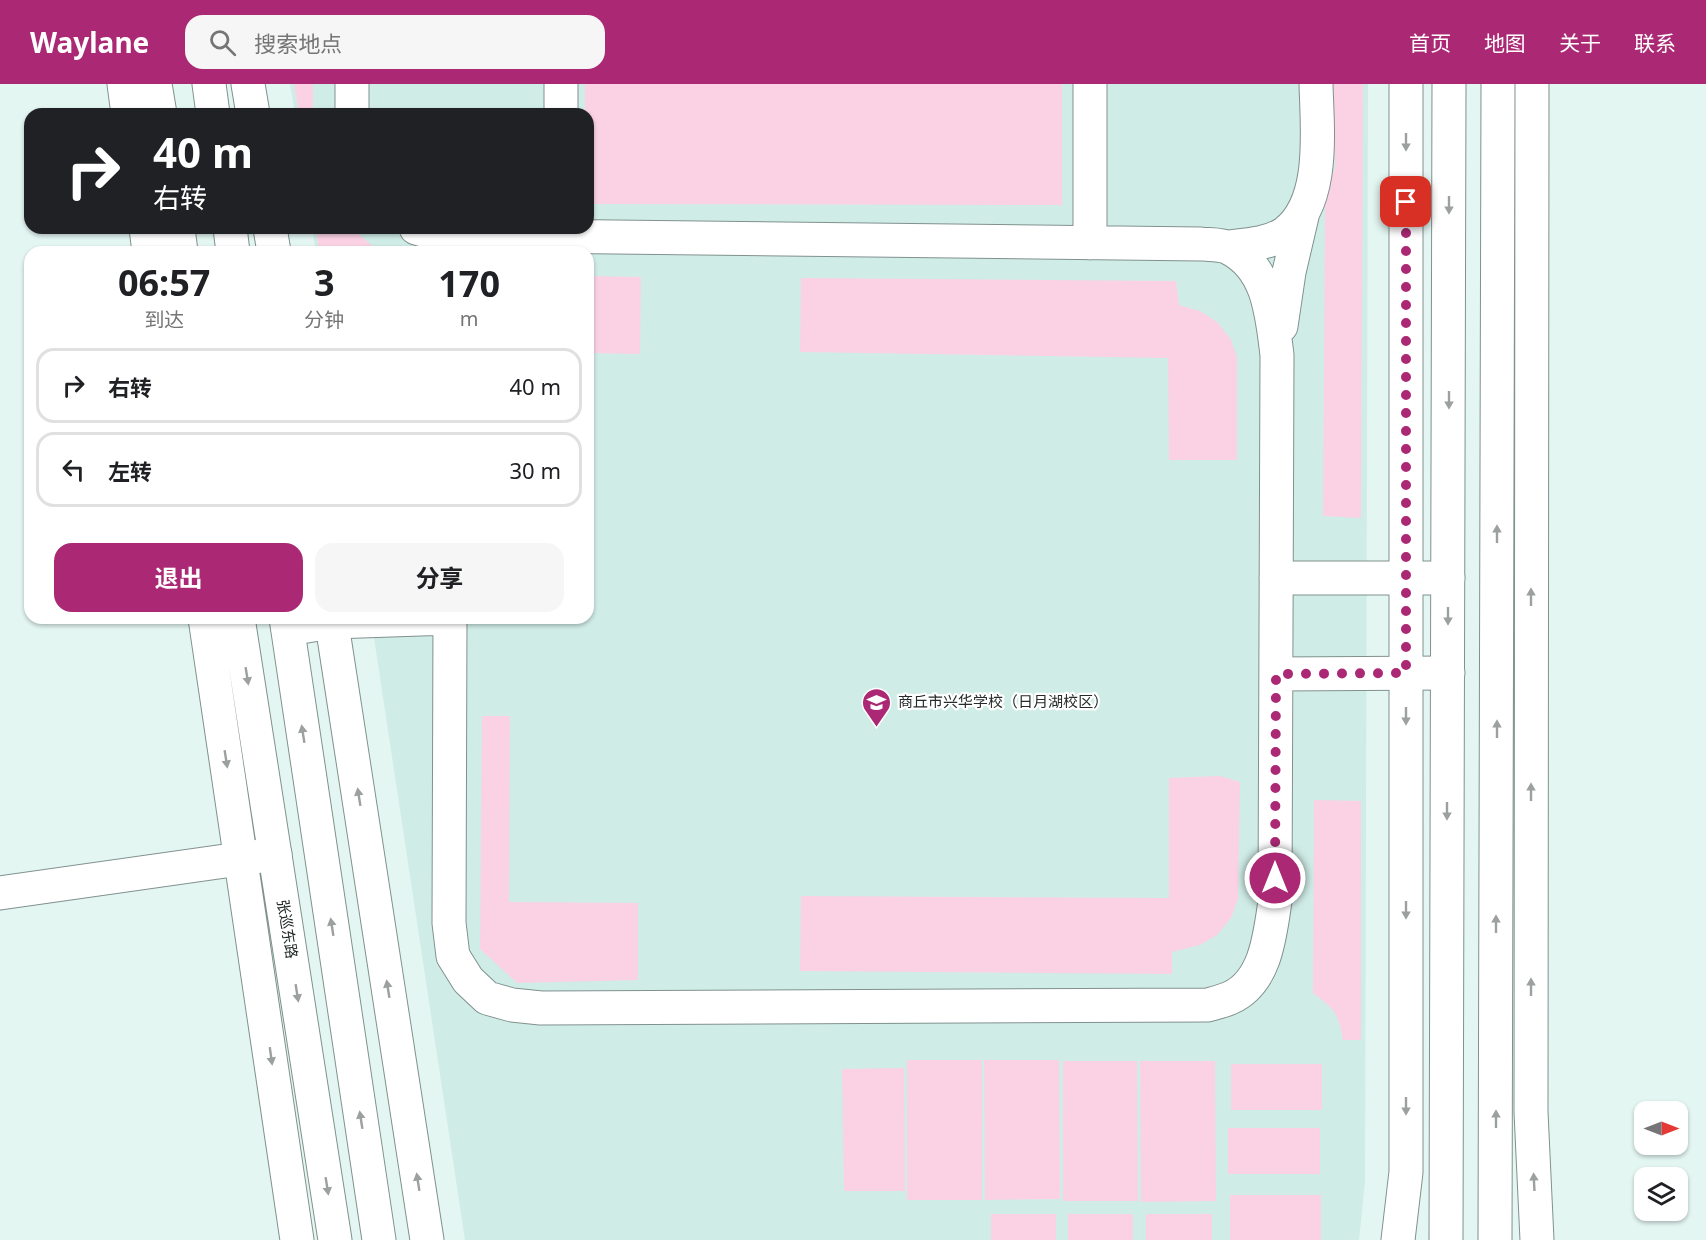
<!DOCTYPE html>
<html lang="zh">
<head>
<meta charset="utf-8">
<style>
  :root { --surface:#fff; --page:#f6f6f6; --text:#202124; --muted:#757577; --line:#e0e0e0; --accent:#aa2874 }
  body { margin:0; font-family:"Noto Sans","Noto Sans SC",sans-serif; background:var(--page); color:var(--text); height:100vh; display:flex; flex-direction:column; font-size:22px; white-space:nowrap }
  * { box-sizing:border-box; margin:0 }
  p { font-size:20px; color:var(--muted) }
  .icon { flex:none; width:33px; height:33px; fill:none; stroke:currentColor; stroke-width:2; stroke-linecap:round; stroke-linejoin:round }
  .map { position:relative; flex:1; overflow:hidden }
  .panel { position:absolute; left:24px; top:162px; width:570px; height:378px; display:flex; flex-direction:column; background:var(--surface); border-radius:18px; box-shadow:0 2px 4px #0004 }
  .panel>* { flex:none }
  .top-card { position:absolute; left:24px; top:24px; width:570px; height:126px; border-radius:18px; box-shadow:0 2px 4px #0004; background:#202124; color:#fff; overflow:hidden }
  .needle { width:39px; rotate:90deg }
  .tools { position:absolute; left:1634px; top:1017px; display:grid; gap:12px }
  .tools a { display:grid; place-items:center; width:54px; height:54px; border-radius:12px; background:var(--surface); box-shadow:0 2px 4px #0004; font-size:30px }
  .pin { position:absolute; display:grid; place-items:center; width:51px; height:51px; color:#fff; margin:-26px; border-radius:12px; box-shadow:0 3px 9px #0006 }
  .me { position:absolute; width:66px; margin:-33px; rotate:0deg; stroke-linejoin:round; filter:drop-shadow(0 0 4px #0008) }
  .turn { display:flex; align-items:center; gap:21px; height:126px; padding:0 30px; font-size:27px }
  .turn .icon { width:78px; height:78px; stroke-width:2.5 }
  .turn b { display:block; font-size:42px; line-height:51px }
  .eta { display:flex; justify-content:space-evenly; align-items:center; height:102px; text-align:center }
  .eta b { font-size:36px; font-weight:700; line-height:42px }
  .action { display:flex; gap:12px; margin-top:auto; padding:12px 30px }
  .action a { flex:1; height:69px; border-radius:18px; background:var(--accent); color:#fff; font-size:24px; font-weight:700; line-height:69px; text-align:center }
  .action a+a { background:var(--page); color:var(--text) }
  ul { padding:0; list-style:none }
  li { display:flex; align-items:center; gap:18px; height:75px; margin:0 12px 9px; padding:0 18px; border:3px solid var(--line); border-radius:18px }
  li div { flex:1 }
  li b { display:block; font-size:22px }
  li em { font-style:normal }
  header { display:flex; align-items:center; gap:36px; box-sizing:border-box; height:84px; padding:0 30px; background:var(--accent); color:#fff }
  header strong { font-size:28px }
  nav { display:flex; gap:33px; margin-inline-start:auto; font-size:21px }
  .search { width:420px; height:54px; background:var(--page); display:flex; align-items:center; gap:15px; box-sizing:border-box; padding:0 21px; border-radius:18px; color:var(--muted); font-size:22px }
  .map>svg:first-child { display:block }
  .built { fill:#d0ece7 }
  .green { fill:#fbd2e4 }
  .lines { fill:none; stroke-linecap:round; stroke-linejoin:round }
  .minor-casing { stroke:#80918e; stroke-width:35 }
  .major-casing { stroke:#80918e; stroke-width:35 }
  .minor { stroke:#fff; stroke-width:33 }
  .major { stroke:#fff; stroke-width:33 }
  .oneway { fill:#9ca09f }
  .route { stroke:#aa2874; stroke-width:10; stroke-dasharray:0 18 }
  .labels { text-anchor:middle; stroke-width:4.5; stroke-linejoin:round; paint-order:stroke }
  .poi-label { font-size:15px; fill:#242b2a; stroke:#fff; text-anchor:start }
  .street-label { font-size:15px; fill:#242b2a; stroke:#fff }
</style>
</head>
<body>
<header>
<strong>Waylane</strong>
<div class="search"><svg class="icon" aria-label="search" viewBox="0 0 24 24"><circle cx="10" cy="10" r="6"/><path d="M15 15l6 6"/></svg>搜索地点</div>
<nav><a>首页</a><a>地图</a><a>关于</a><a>联系</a></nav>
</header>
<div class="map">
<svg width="1706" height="1156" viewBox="0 0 1706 1156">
  <rect width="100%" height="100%" fill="#e3f6f2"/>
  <path class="built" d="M290,0H1368L1365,1098L1359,1156H465L371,534H588V168H316L312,144H588V30H295Z"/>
  <path class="green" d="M294,0H313V30H299Z
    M585,0H1062V121L588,120V30H585Z
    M1333,0H1363L1361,434L1323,432L1325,120L1328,101L1335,84Z
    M316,144H352L379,168H319Z
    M588,192L641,193L640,270L588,269Z
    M801,194L1176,197L1179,221L1200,227L1217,238L1230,254L1237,273V376H1169L1168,274L800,268Z
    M482,632H510L509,818L638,819V896L517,899L480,865Z
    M1220,692L1240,698L1238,815L1231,834L1217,851L1200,861L1172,868V890L800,887L801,812L1169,814V694Z
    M1314,716L1361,717V956H1343C1338,928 1335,926 1313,909Z
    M907,976H982V1116H907Z
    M984,976H1059L1060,1115L985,1116Z
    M1063,977H1137L1138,1117H1063Z
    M1140,977H1215L1216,1117L1141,1118Z
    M1231,980H1322V1026H1231Z
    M904,984L905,1107H844L842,985Z
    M1228,1044H1320V1090H1228Z
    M1230,1111H1321V1156H1230Z
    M991,1130H1056V1156H991Z
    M1068,1130H1133V1156H1068Z
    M1146,1130H1212V1156H1146Z"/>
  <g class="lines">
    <defs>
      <path id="minor" d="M561,0V30
        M352,30V0
        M416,144L433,149L450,151
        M1090,159V0
        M1227,163C1246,161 1269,160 1285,149C1326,119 1317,44 1316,0
        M1281,242L1289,188L1303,128
        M1276,494H1448
        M288,545L332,538L450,534L449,839L453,872L468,896L487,914L512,921L541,924L1208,921C1215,919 1223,917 1230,914C1266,898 1270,851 1275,817L1277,271C1272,231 1269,184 1229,164C1221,160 1209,161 1201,160L450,151V168
        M1276,590L1448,589
        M0,809L275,770"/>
      <path id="major" d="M124,0L128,30
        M155,0L160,30
        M209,0L213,30
        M248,0L253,30
        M1532,0L1531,1028L1537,1156
        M146,144L149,168
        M178,144L181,168
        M230,144L233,168
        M270,144L274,168
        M205,534L297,1156
        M238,534L335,1156
        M286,534L379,1156
        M331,534L427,1156
        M1398,1156L1406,1088V0
        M1446,1156L1449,0
        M1495,1156L1498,0"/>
    </defs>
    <use href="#minor" class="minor-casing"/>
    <use href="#major" class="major-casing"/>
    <use href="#minor" class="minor"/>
    <use href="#major" class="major"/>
  </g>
  <defs><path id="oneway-solid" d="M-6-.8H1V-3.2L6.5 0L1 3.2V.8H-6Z" transform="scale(1.5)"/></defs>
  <g class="oneway">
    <use href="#oneway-solid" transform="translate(1406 58) rotate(90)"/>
    <use href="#oneway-solid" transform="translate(1449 121) rotate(90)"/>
    <use href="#oneway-solid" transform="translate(1449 316) rotate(90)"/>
    <use href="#oneway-solid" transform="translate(1497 450) rotate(-90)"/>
    <use href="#oneway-solid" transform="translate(1531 513) rotate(-90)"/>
    <use href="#oneway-solid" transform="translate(1448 532) rotate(90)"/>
    <use href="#oneway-solid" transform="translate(247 592) rotate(81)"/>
    <use href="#oneway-solid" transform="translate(1406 632) rotate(90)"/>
    <use href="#oneway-solid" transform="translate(1497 645) rotate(-90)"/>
    <use href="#oneway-solid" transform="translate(303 650) rotate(-99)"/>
    <use href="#oneway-solid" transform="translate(226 675) rotate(81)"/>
    <use href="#oneway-solid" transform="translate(1531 708) rotate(-90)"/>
    <use href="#oneway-solid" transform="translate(359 713) rotate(-99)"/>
    <use href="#oneway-solid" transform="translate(1447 727) rotate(90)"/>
    <use href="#oneway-solid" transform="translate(1406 826) rotate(90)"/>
    <use href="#oneway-solid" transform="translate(1496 840) rotate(-90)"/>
    <use href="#oneway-solid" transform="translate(332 843) rotate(-99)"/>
    <use href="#oneway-solid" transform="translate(1531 903) rotate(-90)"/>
    <use href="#oneway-solid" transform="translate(388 905) rotate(-99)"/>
    <use href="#oneway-solid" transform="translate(297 909) rotate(81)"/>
    <use href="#oneway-solid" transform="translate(271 972) rotate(82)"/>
    <use href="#oneway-solid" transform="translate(1406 1022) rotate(90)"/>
    <use href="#oneway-solid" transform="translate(1496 1035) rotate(-90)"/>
    <use href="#oneway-solid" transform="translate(361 1036) rotate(-99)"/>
    <use href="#oneway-solid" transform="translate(418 1098) rotate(-99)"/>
    <use href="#oneway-solid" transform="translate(1534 1098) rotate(-93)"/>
    <use href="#oneway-solid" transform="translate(327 1102) rotate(81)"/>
  </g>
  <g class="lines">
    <path class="route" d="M1275,794L1276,590L1406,589V118"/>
  </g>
  <defs>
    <symbol id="school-pin" viewBox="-11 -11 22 30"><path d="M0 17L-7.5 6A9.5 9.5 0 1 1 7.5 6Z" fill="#aa2874" stroke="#fff"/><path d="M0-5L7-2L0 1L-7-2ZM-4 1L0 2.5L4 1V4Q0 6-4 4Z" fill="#fff"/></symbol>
  </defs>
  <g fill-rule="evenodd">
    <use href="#school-pin" x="860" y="602" width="33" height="45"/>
  </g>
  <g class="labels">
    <g class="poi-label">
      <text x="898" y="623">商丘市兴华学校（日月湖校区）</text>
    </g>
    <g class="street-label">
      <text transform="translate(287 845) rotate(81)" y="5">张巡东路</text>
    </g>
  </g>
</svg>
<div class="tools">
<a><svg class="needle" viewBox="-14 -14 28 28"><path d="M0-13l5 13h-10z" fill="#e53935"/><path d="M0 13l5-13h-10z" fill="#757577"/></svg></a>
<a><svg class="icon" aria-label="layers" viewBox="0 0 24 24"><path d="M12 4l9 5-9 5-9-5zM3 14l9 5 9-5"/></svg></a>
</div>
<div class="pin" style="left:1406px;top:118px;background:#d93025"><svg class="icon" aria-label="arrive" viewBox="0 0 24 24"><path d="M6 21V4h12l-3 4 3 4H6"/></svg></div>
<svg class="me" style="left:1275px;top:794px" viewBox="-20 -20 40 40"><circle r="17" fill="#aa2874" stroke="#fff" stroke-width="3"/><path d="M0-11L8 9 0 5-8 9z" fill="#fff"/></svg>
<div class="top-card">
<div class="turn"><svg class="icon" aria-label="right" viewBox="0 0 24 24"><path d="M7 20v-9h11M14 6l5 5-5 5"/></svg><div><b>40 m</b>右转</div></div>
</div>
<section class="panel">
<div class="eta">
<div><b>06:57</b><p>到达</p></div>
<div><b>3</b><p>分钟</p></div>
<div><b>170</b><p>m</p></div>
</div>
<ul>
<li><svg class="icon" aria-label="right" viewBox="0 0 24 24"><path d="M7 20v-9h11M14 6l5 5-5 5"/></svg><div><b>右转</b></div><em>40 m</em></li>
<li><svg class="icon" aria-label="left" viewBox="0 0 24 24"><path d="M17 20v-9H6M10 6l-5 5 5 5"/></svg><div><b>左转</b></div><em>30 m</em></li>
</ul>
<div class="action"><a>退出</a><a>分享</a></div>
</section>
</div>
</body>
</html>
